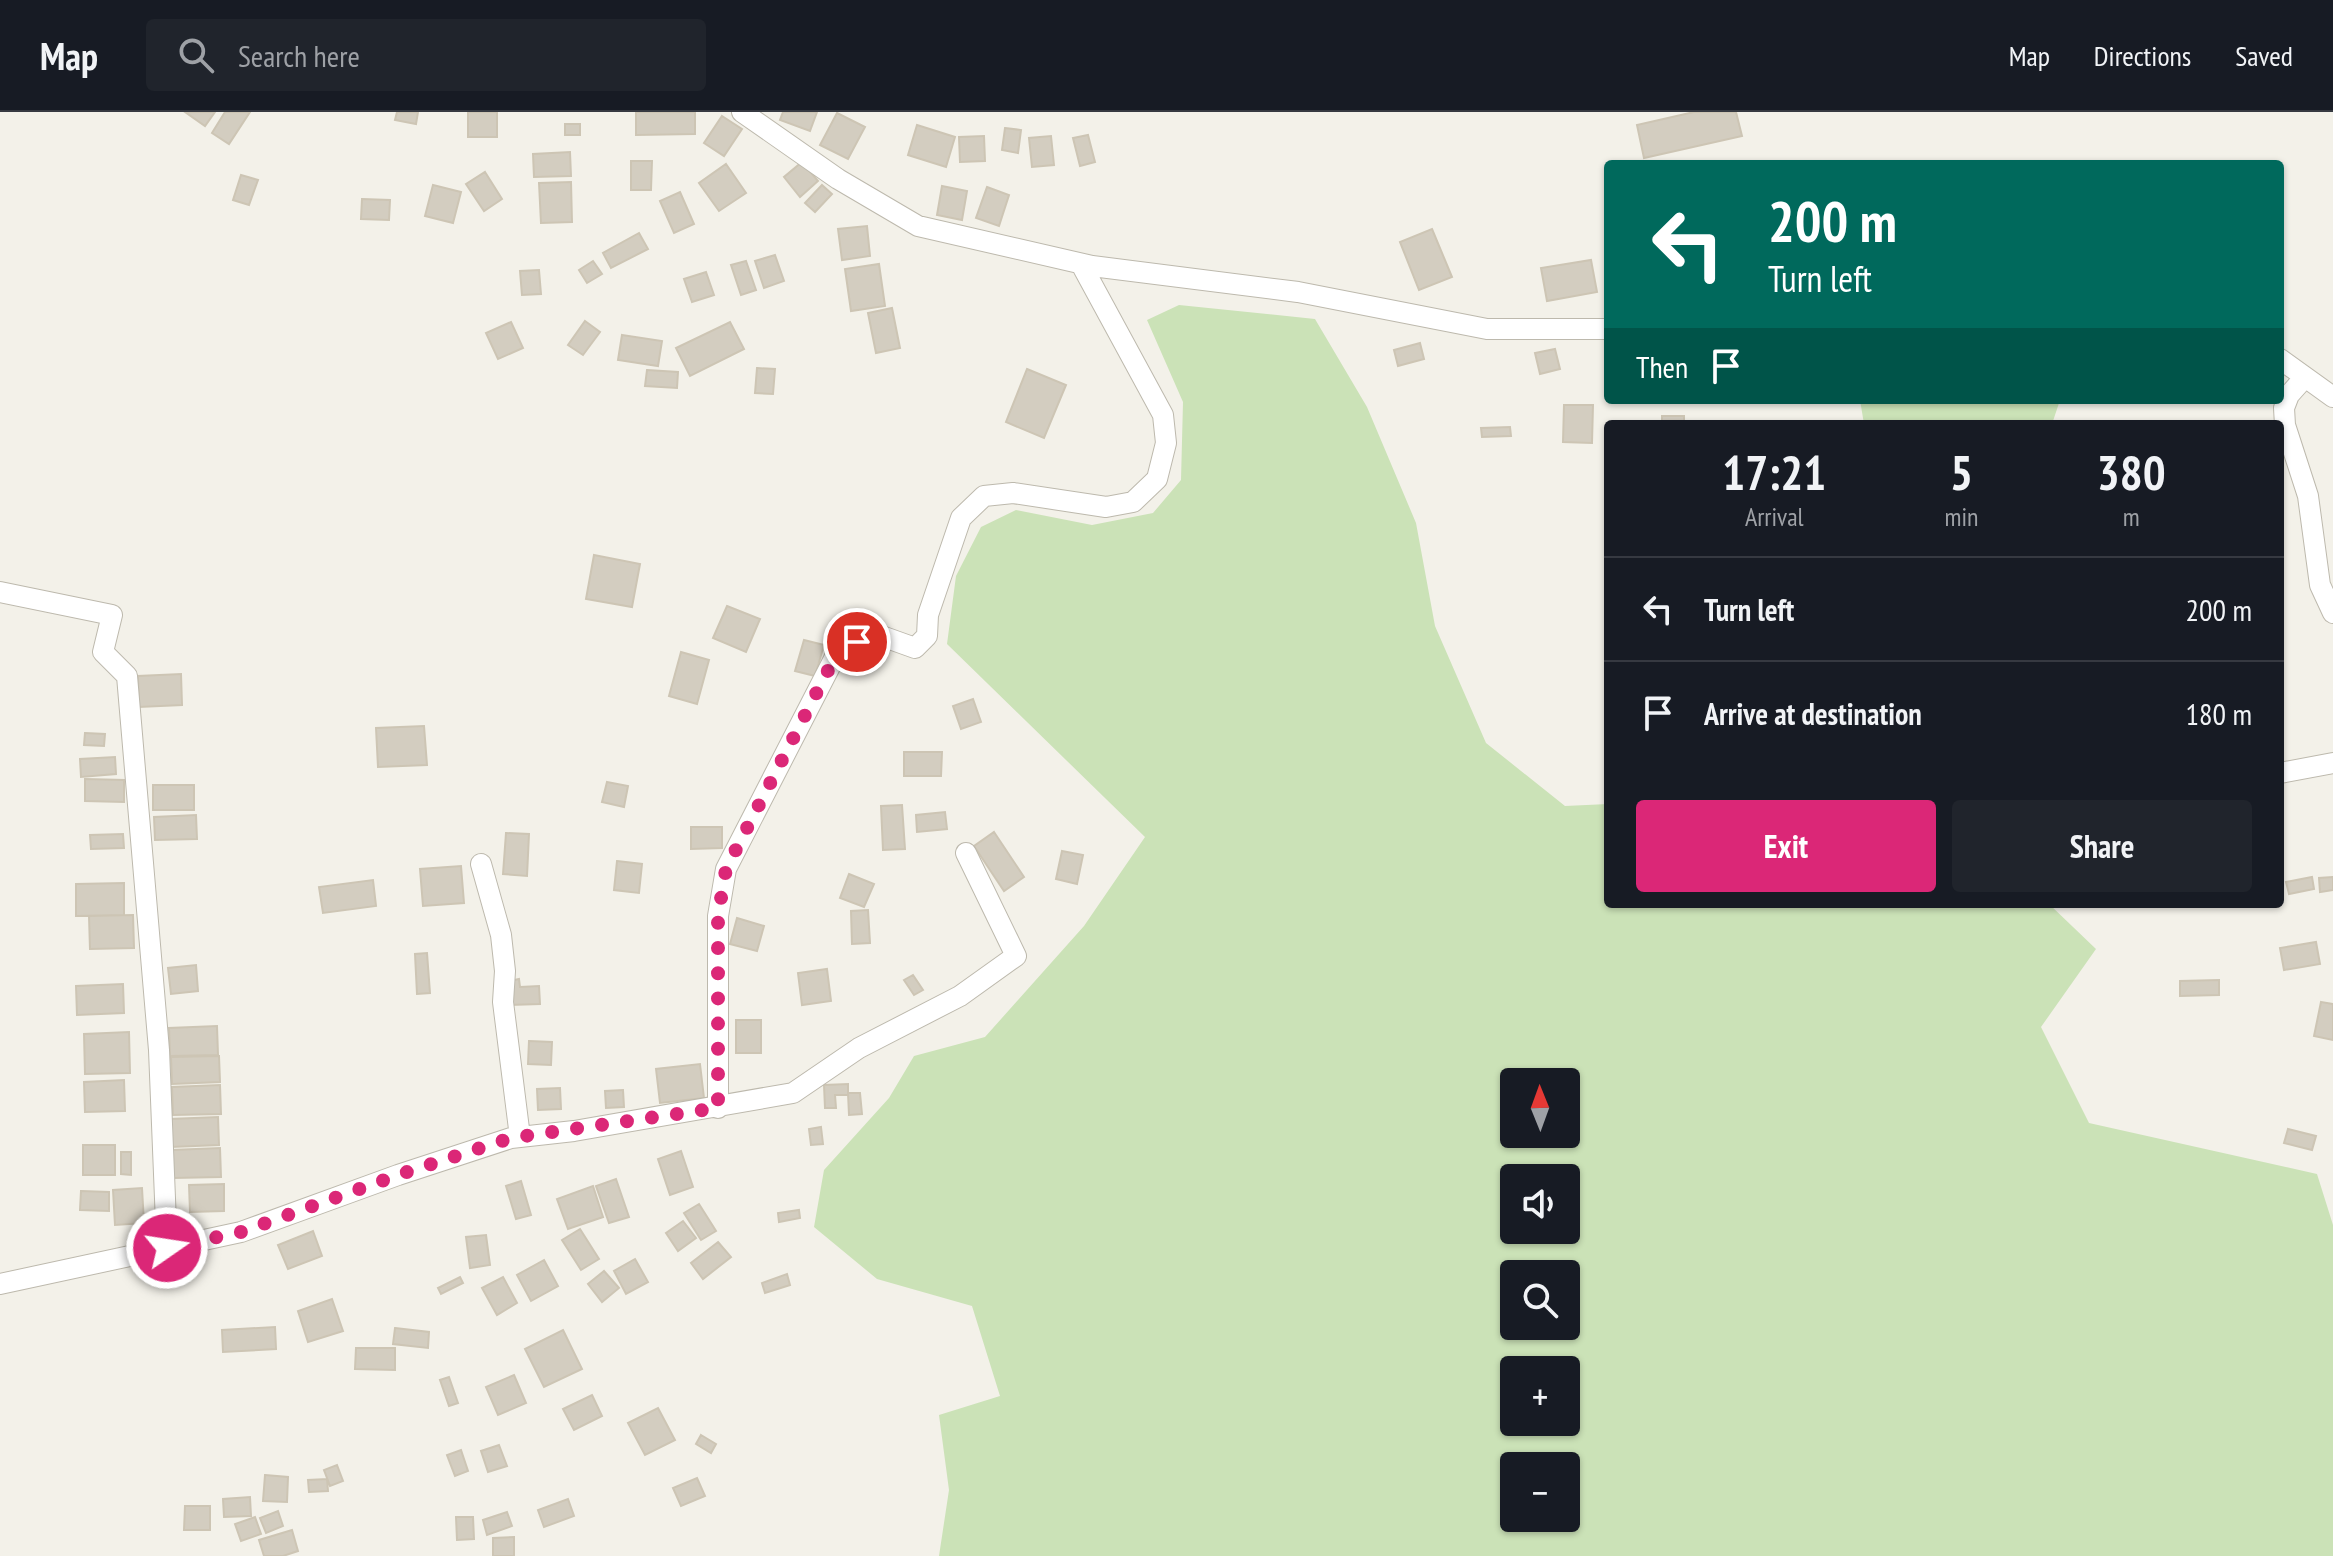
<!DOCTYPE html>
<html lang="en">
<head>
<meta charset="utf-8">
<style>
  :root { --surface:#171b24; --page:#20242c; --text:#f1f3f6; --muted:#9ea1a6; --line:#363941; --accent:#db2777 }
  body { margin:0; font-family:"PT Sans Narrow",sans-serif; background:var(--page); color:var(--text); height:100vh; display:flex; flex-direction:column; font-size:30px; white-space:nowrap }
  * { box-sizing:border-box; margin:0 }
  p { font-size:26px; color:var(--muted) }
  .icon { flex:none; width:44px; height:44px; fill:none; stroke:currentColor; stroke-width:2; stroke-linecap:round; stroke-linejoin:round }
  .map { position:relative; flex:1; overflow:hidden }
  .panel { position:absolute; left:1604px; top:308px; width:680px; height:488px; display:flex; flex-direction:column; background:var(--surface); border-radius:8px; box-shadow:0 2px 6px #0004 }
  .panel>* { flex:none }
  .hud { position:absolute; left:1604px; top:48px; width:680px; height:244px; border-radius:8px; box-shadow:0 2px 6px #0004; background:#00695c; color:#fff; overflow:hidden }
  .needle { width:52px; rotate:359deg }
  .controls { position:absolute; left:1500px; top:956px; display:grid; gap:16px }
  .controls a { display:grid; place-items:center; width:80px; height:80px; border-radius:8px; background:var(--surface); box-shadow:0 2px 6px #0004; font-size:40px }
  .pin { position:absolute; display:grid; place-items:center; width:68px; height:68px; color:#fff; margin:-34px; border:4px solid #fff; border-radius:50%; box-shadow:0 2px 8px #0007 }
  .me { position:absolute; width:88px; margin:-44px; rotate:77deg; stroke-linejoin:round; filter:drop-shadow(0 0 6px #0008) }
  .turn { display:flex; align-items:center; gap:28px; height:168px; padding:0 32px; font-size:36px }
  .turn .icon { width:104px; height:104px; stroke-width:2.5 }
  .turn b { display:block; font-size:56px; line-height:68px }
  .then { display:flex; align-items:center; height:76px; padding:0 32px; background:#0003; gap:16px; font-size:30px }
  .eta { display:flex; justify-content:space-evenly; align-items:center; height:136px; text-align:center }
  .eta b { font-size:48px; font-weight:700; line-height:56px }
  .button { display:flex; gap:16px; margin-top:auto; padding:16px 32px }
  .button a { flex:1; height:92px; border-radius:8px; background:var(--accent); color:#fff; font-size:32px; font-weight:700; line-height:92px; text-align:center }
  .button a+a { background:var(--page); color:var(--text) }
  ul { padding:0; list-style:none }
  li { display:flex; align-items:center; gap:24px; height:104px; padding:0 32px; border-top:2px solid var(--line) }
  li div { flex:1 }
  li b { display:block; font-size:30px }
  li em { font-style:normal }
  header { display:flex; align-items:center; gap:48px; box-sizing:border-box; height:112px; padding:0 40px; background:var(--surface); border-bottom:2px solid var(--line) }
  header strong { font-size:38px }
  nav { display:flex; gap:44px; margin-inline-start:auto; font-size:28px }
  .search { width:560px; height:72px; background:var(--page); display:flex; align-items:center; gap:20px; box-sizing:border-box; padding:0 28px; border-radius:8px; color:var(--muted); font-size:30px }
  .map>svg:first-child { display:block }
  .green { fill:#cbe2b7; fill-rule:evenodd }
  .building { fill:#d3cdc0; stroke:#cdc5b4; stroke-width:2 }
  .lines { fill:none; stroke-linecap:round; stroke-linejoin:round }
  .minor-casing { stroke:#bdb9ad; stroke-width:22 }
  .minor { stroke:#fff; stroke-width:20 }
  .route { stroke:#db2777; stroke-width:14; stroke-dasharray:0 25.2 }
</style>
</head>
<body>
<header>
<strong>Map</strong>
<div class="search"><svg class="icon" aria-label="search" viewBox="0 0 24 24"><circle cx="10" cy="10" r="6"/><path d="M15 15l6 6"/></svg>Search here</div>
<nav><a>Map</a><a>Directions</a><a>Saved</a></nav>
</header>
<div class="map">
<svg width="2333" height="1444" viewBox="0 0 2333 1444">
  <rect width="100%" height="100%" fill="#f3f1e9"/>
  <path class="green" d="M1179,193L1315,207L1367,295L1416,411L1435,514L1486,631L1565,694L1608,692V792H2049L2096,837L2041,915L2089,1011L2317,1062L2333,1113V1444H939L949,1378L939,1303L1000,1284L972,1194L877,1167L814,1115L824,1058L889,986L914,944L985,925L1084,814L1145,725L947,532L956,464L981,415L1016,398L1092,413L1153,401L1181,368L1183,290L1147,208ZM1514,970H1566V1022H1514ZM1514,1066H1566V1118H1514ZM1514,1162H1566V1214H1514ZM1514,1258H1566V1310H1514ZM1514,1354H1566V1406H1514Z
    M1860,288H2060L2052,312H1864Z"/>
  <path class="building" d="M185,0H215L205,14Z
    M225,0H250L229,32L212,21Z
    M397,0H418L416,12L395,8Z
    M468,0H497V25H468Z
    M636,0H695V22L636,23Z
    M783,0H817L810,19L780,8Z
    M1694,0H1736L1742,24L1644,46L1637,13Z
    M837,1L865,15L848,47L820,33Z
    M722,4L742,17L724,44L704,31Z
    M565,12H580V23H565Z
    M917,13L955,25L946,55L908,43Z
    M1005,16L1021,18L1018,41L1002,38Z
    M1088,23L1095,50L1080,54L1073,26Z
    M984,24L985,49L960,50L959,25Z
    M1051,24L1054,53L1032,55L1029,26Z
    M570,40L571,64L534,65L533,42Z
    M631,49H652L651,78H631Z
    M802,50L818,69L800,85L784,65Z
    M726,52L746,81L719,99L699,71Z
    M485,60L502,87L484,99L466,72Z
    M241,63L258,68L249,93L233,88Z
    M571,70L572,110L541,111L539,71Z
    M433,73L461,80L453,111L425,104Z
    M822,73L832,82L815,100L805,91Z
    M942,74L967,79L962,108L937,103Z
    M987,75L1009,83L999,114L976,106Z
    M680,80L694,112L674,121L660,89Z
    M362,87L390,88L389,108L361,107Z
    M867,114L870,144L842,148L838,117Z
    M1432,117L1452,165L1419,178L1400,130Z
    M639,121L648,137L611,156L603,141Z
    M775,143L784,169L764,176L755,149Z
    M1591,148L1597,180L1547,189L1541,156Z
    M593,149L602,162L587,171L579,158Z
    M746,149L756,178L741,183L731,153Z
    M879,152L885,194L851,199L845,157Z
    M539,158L541,182L522,183L520,159Z
    M706,160L714,183L692,190L684,167Z
    M892,196L900,236L876,241L868,201Z
    M585,209L600,220L583,243L568,233Z
    M511,210L523,236L498,247L486,221Z
    M730,210L744,237L690,264L676,236Z
    M622,223L662,229L658,254L618,248Z
    M1420,231L1424,247L1398,254L1394,238Z
    M1555,237L1560,257L1540,262L1535,241Z
    M757,256L775,257L773,282L755,281Z
    M1027,257L1066,273L1044,326L1006,310Z
    M647,258L678,260L677,276L645,274Z
    M1564,293H1593L1592,331L1563,330Z
    M1662,304H1684V312H1662Z
    M1510,315L1511,324L1482,325L1481,316Z
    M594,443L640,452L632,495L586,487Z
    M727,494L760,507L746,540L713,526Z
    M804,528L824,533L815,564L795,559Z
    M681,540L709,548L697,592L669,584Z
    M181,562L182,593L139,595L138,564Z
    M973,587L981,610L961,617L953,594Z
    M424,614L427,653L378,655L376,616Z
    M85,621L105,622L104,634L84,633Z
    M904,640H942L941,664H904Z
    M115,645L116,662L81,665L80,647Z
    M85,667L124,668V690L85,689Z
    M607,670L628,674L624,695L602,690Z
    M153,673H194V698H153Z
    M902,693L905,737L883,738L881,694Z
    M945,700L947,717L917,720L916,703Z
    M196,703L197,727L155,728L154,705Z
    M691,715H722V736L691,737Z
    M994,720L1024,765L1004,779L974,734Z
    M506,721L529,722L527,764L503,762Z
    M123,722L124,736L91,737L90,723Z
    M1062,739L1083,743L1077,772L1056,767Z
    M617,749L642,752L639,781L614,778Z
    M461,754L464,791L423,794L420,757Z
    M849,762L874,772L864,795L840,786Z
    M2312,765L2314,777L2289,782L2286,770Z
    M2333,765V778L2320,780L2319,766Z
    M373,768L376,794L323,801L319,775Z
    M124,771V803L76,804V772Z
    M868,798L870,831L852,832L851,799Z
    M133,803L134,836L90,837L89,804Z
    M737,806L764,814L757,839L730,832Z
    M2316,830L2320,852L2284,858L2280,836Z
    M427,841L430,881L417,882L415,842Z
    M196,853L198,879L171,882L168,856Z
    M827,857L831,889L802,893L798,861Z
    M913,863L923,878L914,883L904,868Z
    M519,867L520,875L539,874L540,892L508,893L509,869Z
    M2219,868V883L2180,884V869Z
    M123,872L124,901L77,903L76,874Z
    M2321,890L2333,892V928L2314,924Z
    M736,908H761V941H736Z
    M217,914L218,943L170,944L169,916Z
    M129,920L130,961L85,962L84,922Z
    M529,929L552,930L551,953L528,952Z
    M219,944L220,970L172,972L171,945Z
    M700,952L704,986L660,991L656,957Z
    M124,968L125,999L85,1000L84,970Z
    M848,972V983H835L836,996H825L824,973Z
    M220,973L221,1002L173,1003L172,975Z
    M560,976L561,997L538,998L537,977Z
    M623,978L624,995L606,996L605,979Z
    M848,981H860L862,1002L849,1003Z
    M218,1005L219,1033L171,1035L170,1007Z
    M821,1015L823,1032L811,1033L809,1017Z
    M2288,1017L2316,1024L2312,1038L2284,1031Z
    M83,1033H115V1063H83Z
    M220,1036L221,1065L173,1066L172,1038Z
    M681,1039L693,1075L670,1083L658,1047Z
    M121,1040H131V1063L121,1062Z
    M616,1067L629,1105L609,1111L596,1074Z
    M521,1069L531,1103L516,1107L506,1074Z
    M224,1072V1099L190,1100L189,1073Z
    M593,1074L603,1105L568,1117L557,1087Z
    M142,1076L144,1111L115,1113L113,1078Z
    M81,1079L109,1080V1099L80,1098Z
    M699,1092L716,1119L701,1128L684,1101Z
    M799,1098L800,1106L779,1110L778,1101Z
    M683,1109L696,1126L678,1139L666,1121Z
    M580,1117L599,1147L581,1158L562,1128Z
    M313,1119L322,1144L288,1157L278,1133Z
    M486,1123L490,1153L470,1156L466,1125Z
    M718,1130L731,1145L703,1167L691,1151Z
    M635,1147L648,1170L626,1182L614,1159Z
    M544,1148L558,1174L531,1189L517,1163Z
    M604,1159L619,1176L602,1190L588,1172Z
    M787,1162L790,1173L765,1181L762,1171Z
    M460,1165L463,1171L441,1182L438,1176Z
    M503,1165L517,1191L497,1203L482,1176Z
    M332,1187L343,1219L308,1230L298,1199Z
    M275,1215L276,1237L223,1240L222,1218Z
    M395,1216L429,1220L428,1236L393,1232Z
    M563,1218L582,1257L544,1275L525,1237Z
    M356,1236H395V1258L355,1257Z
    M514,1263L526,1291L498,1303L486,1275Z
    M449,1265L458,1291L449,1294L440,1268Z
    M592,1283L602,1304L574,1318L563,1297Z
    M658,1296L675,1328L645,1343L628,1311Z
    M701,1323L716,1332L711,1341L696,1332Z
    M499,1333L507,1354L488,1360L481,1339Z
    M461,1338L468,1359L455,1364L447,1343Z
    M337,1353L343,1369L330,1374L324,1358Z
    M265,1363L288,1365L287,1390L263,1389Z
    M697,1366L705,1384L681,1394L673,1376Z
    M327,1367L328,1379L309,1380L308,1368Z
    M250,1385L251,1404L224,1405L223,1387Z
    M568,1387L574,1404L544,1415L538,1398Z
    M185,1394H210V1418H184Z
    M278,1399L283,1414L266,1421L260,1406Z
    M507,1400L512,1414L487,1423L483,1408Z
    M255,1405L261,1422L241,1429L235,1412Z
    M456,1405H473L474,1427L457,1428Z
    M292,1418L298,1439L283,1444H264L259,1428Z
    M514,1425V1444H493V1426Z"/>
  <g class="lines">
    <defs>
      <path id="minor" d="M742,0L838,67L918,114L1092,154L1298,180L1487,217H1608
        M2280,247L2333,285
        M2305,265L2289,283L2284,296L2285,313L2308,384L2320,473L2333,501
        M0,480L112,503L103,540L127,564L159,938L167,1136
        M2280,661L2333,651
        M481,752L501,823L505,859L503,890L520,1025
        M718,996V804L726,757L838,539L876,522L915,536L927,524L928,503L961,406L984,384L1013,381L1106,395L1133,390L1157,367L1166,331L1163,303L1081,152
        M0,1172L241,1120L398,1063L511,1026L574,1019L793,981L859,936L960,884L1016,844L966,741"/>
    </defs>
    <use href="#minor" class="minor-casing"/>
    <use href="#minor" class="minor"/>
  </g>
  <g class="lines">
    <path class="route" d="M167,1136L241,1120L398,1063L511,1026L718,996V804L726,757L838,539L857,530"/>
  </g>
</svg>
<div class="controls">
<a><svg class="needle" viewBox="-14 -14 28 28"><path d="M0-13l5 13h-10z" fill="#e53935"/><path d="M0 13l5-13h-10z" fill="#9ea1a6"/></svg></a>
<a><svg class="icon" aria-label="sound" viewBox="0 0 24 24"><path d="M4 9h4l5-4v14l-5-4H4zM17 9q2 3 0 6"/></svg></a>
<a><svg class="icon" aria-label="search" viewBox="0 0 24 24"><circle cx="10" cy="10" r="6"/><path d="M15 15l6 6"/></svg></a>
<a>+</a>
<a>−</a>
</div>
<div class="pin" style="left:857px;top:530px;background:#d93025"><svg class="icon" aria-label="arrive" viewBox="0 0 24 24"><path d="M6 21V4h12l-3 4 3 4H6"/></svg></div>
<svg class="me" style="left:167px;top:1136px" viewBox="-20 -20 40 40"><circle r="17" fill="#db2777" stroke="#fff" stroke-width="3"/><path d="M0-11L8 9 0 5-8 9z" fill="#fff"/></svg>
<div class="hud">
<div class="turn"><svg class="icon" aria-label="left" viewBox="0 0 24 24"><path d="M17 20v-9H6M10 6l-5 5 5 5"/></svg><div><b>200 m</b>Turn left</div></div>
<div class="then">Then<svg class="icon" aria-label="arrive" viewBox="0 0 24 24"><path d="M6 21V4h12l-3 4 3 4H6"/></svg></div>
</div>
<section class="panel">
<div class="eta">
<div><b>17:21</b><p>Arrival</p></div>
<div><b>5</b><p>min</p></div>
<div><b>380</b><p>m</p></div>
</div>
<ul>
<li><svg class="icon" aria-label="left" viewBox="0 0 24 24"><path d="M17 20v-9H6M10 6l-5 5 5 5"/></svg><div><b>Turn left</b></div><em>200 m</em></li>
<li><svg class="icon" aria-label="arrive" viewBox="0 0 24 24"><path d="M6 21V4h12l-3 4 3 4H6"/></svg><div><b>Arrive at destination</b></div><em>180 m</em></li>
</ul>
<div class="button"><a>Exit</a><a>Share</a></div>
</section>
</div>
</body>
</html>
